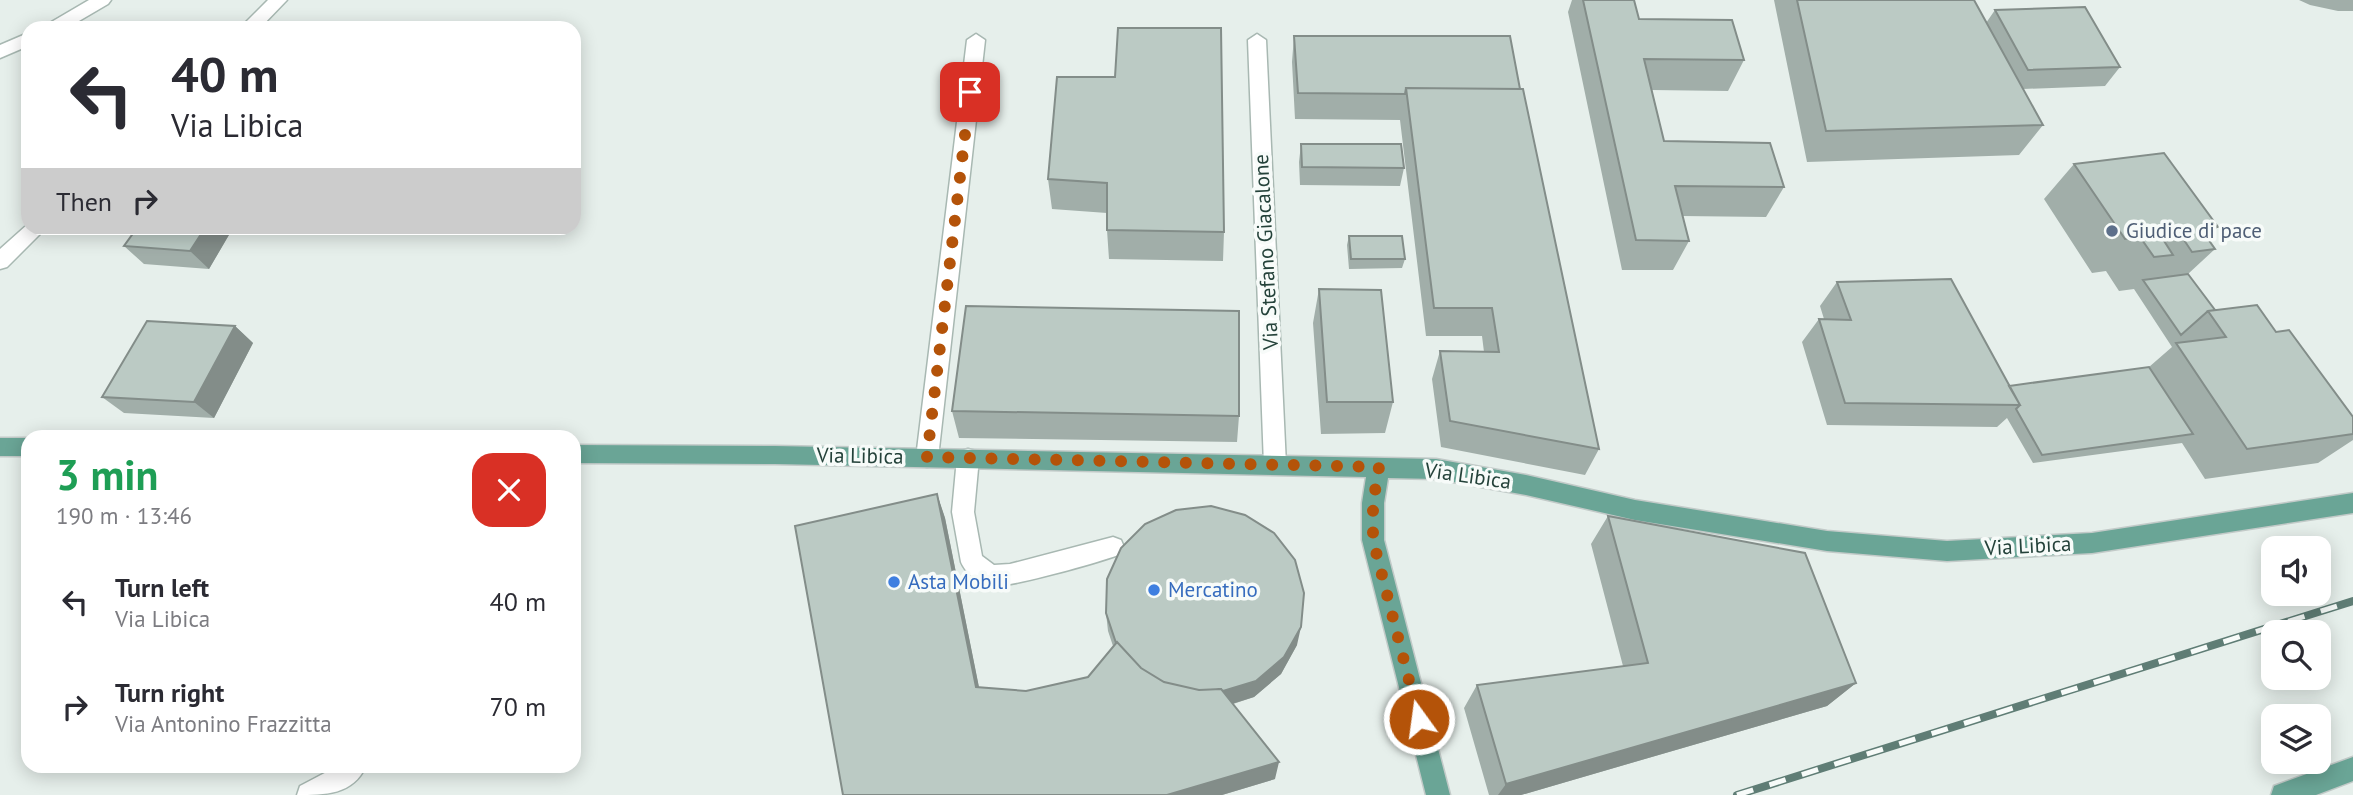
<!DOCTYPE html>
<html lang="en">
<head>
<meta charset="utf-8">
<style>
  :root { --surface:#fff; --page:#f7f7f7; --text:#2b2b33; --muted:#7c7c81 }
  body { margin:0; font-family:"PT Sans",sans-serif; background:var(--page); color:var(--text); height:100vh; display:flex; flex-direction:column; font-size:26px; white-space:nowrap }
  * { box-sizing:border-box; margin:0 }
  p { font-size:23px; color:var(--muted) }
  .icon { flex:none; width:38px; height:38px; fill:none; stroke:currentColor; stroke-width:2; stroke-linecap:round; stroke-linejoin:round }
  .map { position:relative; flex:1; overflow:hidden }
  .details { position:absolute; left:21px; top:430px; width:560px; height:343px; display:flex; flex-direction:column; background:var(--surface); border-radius:21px; box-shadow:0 4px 18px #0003 }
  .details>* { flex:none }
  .hud { position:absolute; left:21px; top:21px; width:560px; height:214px; border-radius:21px; box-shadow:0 4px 18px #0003; background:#fff; color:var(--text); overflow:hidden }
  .tools { position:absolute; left:2261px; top:536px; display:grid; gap:14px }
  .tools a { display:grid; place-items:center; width:70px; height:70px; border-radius:14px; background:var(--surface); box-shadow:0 4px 18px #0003; font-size:35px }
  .pin { position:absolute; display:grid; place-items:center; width:60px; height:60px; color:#fff; margin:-30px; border-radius:14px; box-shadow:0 4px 10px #0006 }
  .me { position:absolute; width:77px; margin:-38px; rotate:346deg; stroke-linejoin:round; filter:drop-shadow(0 0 5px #0008) }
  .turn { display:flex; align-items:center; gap:24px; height:147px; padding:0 35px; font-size:32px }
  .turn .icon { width:91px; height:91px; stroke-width:2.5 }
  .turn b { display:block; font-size:49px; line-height:60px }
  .then { display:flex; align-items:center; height:66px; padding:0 35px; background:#0003; gap:14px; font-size:26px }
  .round { display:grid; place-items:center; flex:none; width:74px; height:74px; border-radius:21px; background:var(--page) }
  .overview { display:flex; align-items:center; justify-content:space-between; height:119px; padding:0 35px }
  h1 { font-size:42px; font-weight:700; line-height:52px; color:#1e9e55 }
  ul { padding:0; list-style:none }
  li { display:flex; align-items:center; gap:21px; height:105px; padding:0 35px }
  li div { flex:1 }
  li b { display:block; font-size:26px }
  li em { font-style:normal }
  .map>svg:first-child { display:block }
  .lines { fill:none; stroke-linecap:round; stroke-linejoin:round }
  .minor-casing { stroke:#a8b8b2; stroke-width:3 }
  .major-casing { stroke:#c2cac8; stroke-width:3 }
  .minor { fill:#fff; fill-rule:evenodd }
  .major { fill:#6aa596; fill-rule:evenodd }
  .rail-casing { stroke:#5f7d75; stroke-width:8 }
  .rail { stroke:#f7fbf9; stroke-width:5; stroke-dasharray:17; stroke-linecap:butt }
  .wall { fill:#a1aea9 }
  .shaded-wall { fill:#838d89 }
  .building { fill:#bbcac4; stroke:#838d89; stroke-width:2 }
  .route { stroke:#b45309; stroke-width:12; stroke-dasharray:0 21.6 }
  .service-dot { fill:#5c6f8a; stroke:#f7fbf9; stroke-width:2.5 }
  .shop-dot { fill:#3f7fe0; stroke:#f7fbf9; stroke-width:2.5 }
  .labels { text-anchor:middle; stroke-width:7; stroke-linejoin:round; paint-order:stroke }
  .service-label { font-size:21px; fill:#4e5e75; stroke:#f7fbf9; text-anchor:start }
  .street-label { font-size:21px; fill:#24423a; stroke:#f7fbf9 }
  .shop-label { font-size:21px; fill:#366cbe; stroke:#f7fbf9; text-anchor:start }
</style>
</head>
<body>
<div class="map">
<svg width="2353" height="795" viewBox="0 0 2353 795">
  <rect width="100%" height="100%" fill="#e6efeb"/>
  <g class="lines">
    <defs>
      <path id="minor" d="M89,0H111L108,4L67,28H45L48,24Z
        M268,0H287L260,28H240Z
        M28,33V46L0,58V45Z
        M976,34L985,40L938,458L935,465L927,467L919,465L916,458L967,40Z
        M1257,34L1266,40L1286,465L1283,472L1275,474L1267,472L1264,465L1248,40Z
        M28,224V228H46L7,267L0,269V249Z
        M968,449L976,451L979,458L974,512L982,556L994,565L1010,564L1113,537L1121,540L1124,547L1121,554C1100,562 1006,589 989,586C978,584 965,572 961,562L952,512L957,458L960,451Z
        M338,766H366C353,795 325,795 297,795L300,786Z"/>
      <path id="major" d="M0,438H28V456H0Z
        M574,445L775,446L1436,459L1526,475L1635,500L1827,531L1947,541L2092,533L2353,493V513L2092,553L1947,561L1827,551L1635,520L1526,495L1436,479L1388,478L1384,503V540L1450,795H1426L1362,540V503L1366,477L775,464L574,463Z
        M2353,757V781L2316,795H2271L2274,786Z"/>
    </defs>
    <use href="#minor" class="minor-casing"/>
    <use href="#major" class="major-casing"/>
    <use href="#minor" class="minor"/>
    <use href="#major" class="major"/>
    <defs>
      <path id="rail" d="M1737,795L2353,601"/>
    </defs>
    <use href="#rail" class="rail-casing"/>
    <use href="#rail" class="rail"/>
  </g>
  <path class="wall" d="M1572,0H1634L1639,19L1744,60L1728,91L1652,90L1664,141L1784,187L1766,217L1682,216L1689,241L1673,270H1622L1568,12Z
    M1774,0H1974L1986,23L1995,10L2120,67L2105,86L2023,89L2043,125L2019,155L1807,162Z
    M2299,0H2353V11H2338L2310,5Z
    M1294,36L1520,89L1599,449L1585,475L1441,447L1432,379L1440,351L1484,352L1482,336H1426L1400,120L1295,119L1292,62Z
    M1115,77L1224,232L1223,261L1109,259L1107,230V213L1052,209L1048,179Z
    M1301,144L1404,168L1400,186L1300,185L1299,162Z
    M2074,164L2218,227L2207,237L2215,249L2188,274L2215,310L2276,332L2353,417V440L2318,463L2205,479L2182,443L2033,463L2007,418L1997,427L1827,425L1802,342L1819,319H1824L1820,306L1837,282L2009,386L2149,367L2172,347L2134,289L2119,291L2106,271L2092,273L2044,199Z
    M137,228H233L209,269L144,264L124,246Z
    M1349,236L1405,259L1402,268L1349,269L1347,245Z
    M1319,289L1393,402L1385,433L1321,434L1313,323Z
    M235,326L253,343L214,418L124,413L102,397Z
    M952,411L1239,416L1237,442L959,438Z
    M937,494L945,518L979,688L1026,691L1088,677L1113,646L1108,631L1106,613L1297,645L1281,674L1254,697L1233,704L1275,779L1222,795H843Z
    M1608,516L1856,683L1827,706L1521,795H1489L1464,708L1477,685L1623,666L1591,544Z"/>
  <path class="shaded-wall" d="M205,228H233L209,269L190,251Z
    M235,326L253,343L214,418L194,402Z
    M937,494L945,518L983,707L976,687Z
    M1301,627L1297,645L1281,674L1254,697L1219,708L1220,692Z
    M1856,683L1827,706L1521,795H1498L1506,784Z
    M1279,762L1275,779L1222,795H1167Z"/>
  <path class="building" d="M1583,0H1634L1639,19L1732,20L1744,60L1644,59L1664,141L1770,143L1784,187L1675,186L1689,241L1636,240Z
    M1797,0H1974L2043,125L1826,131Z
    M2085,7L2120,67L2028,70L1995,10Z
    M1118,28H1221L1224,232L1107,230V183L1048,179L1057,77H1115Z
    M1294,36H1510L1520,89L1406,88L1405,94L1298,93Z
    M1406,88L1523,89L1599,449L1450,421L1440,351L1499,352L1492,308H1434Z
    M1301,144H1401L1404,168L1302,167Z
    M2164,153L2218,227L2201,229L2215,249L2192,252L2178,231L2159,233L2173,255L2154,257L2140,237L2125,239L2074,164Z
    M137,228H205L190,251L124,246Z
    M1349,236H1402L1405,259H1351Z
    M2188,274L2215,310L2208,311L2181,335L2143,280Z
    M1951,279L2020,405L1845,403L1819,319L1851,320L1837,282Z
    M1319,289L1381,290L1393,402H1327Z
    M2257,305L2276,332L2289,330L2353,417V434L2247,449L2176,343L2226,337L2208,311Z
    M966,306L1239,311V416L952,411Z
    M147,321L235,326L194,402L102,397Z
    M2149,367L2193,434L2042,455L2016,409L2020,405L2009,386Z
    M937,494L976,687L1026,691L1088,677L1117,642L1141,668L1164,682L1199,690L1221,689L1279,762L1167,795H843L795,526Z
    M1211,506L1245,515L1274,533L1295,560L1304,593L1301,627L1284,657L1256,681L1223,691L1221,689L1199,690L1164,682L1141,668L1117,642L1116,643L1106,613L1107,579L1121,548L1145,524L1176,510Z
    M1608,516L1805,553L1856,683L1506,784L1477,685L1648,663Z"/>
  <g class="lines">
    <path class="route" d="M970,92L927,457L1379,467L1373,503V540L1419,719"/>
  </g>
  <circle class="service-dot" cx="2112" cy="231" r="7"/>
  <g class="shop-dot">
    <circle cx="894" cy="582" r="7"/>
    <circle cx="1154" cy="590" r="7"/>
  </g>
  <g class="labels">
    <g class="service-label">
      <text x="2126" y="238">Giudice di pace</text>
    </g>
    <g class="street-label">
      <text transform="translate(1266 252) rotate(-93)" y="7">Via Stefano Giacalone</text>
      <text transform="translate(860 456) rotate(1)" y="7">Via Libica</text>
      <text transform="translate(1468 476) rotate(8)" y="7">Via Libica</text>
      <text transform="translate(2028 546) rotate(-3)" y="7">Via Libica</text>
    </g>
    <g class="shop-label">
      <text x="908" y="589">Asta Mobili</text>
      <text x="1168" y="597">Mercatino</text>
    </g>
  </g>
</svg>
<div class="tools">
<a><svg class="icon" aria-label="sound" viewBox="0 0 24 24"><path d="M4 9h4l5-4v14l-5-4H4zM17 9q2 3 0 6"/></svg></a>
<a><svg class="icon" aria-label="search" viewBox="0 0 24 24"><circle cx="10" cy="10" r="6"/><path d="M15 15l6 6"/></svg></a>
<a><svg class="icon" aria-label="layers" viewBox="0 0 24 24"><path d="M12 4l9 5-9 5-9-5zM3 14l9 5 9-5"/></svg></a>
</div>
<div class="pin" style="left:970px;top:92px;background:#d93025"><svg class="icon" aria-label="arrive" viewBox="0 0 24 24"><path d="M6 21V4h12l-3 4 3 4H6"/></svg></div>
<svg class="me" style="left:1419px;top:719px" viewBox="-20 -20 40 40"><circle r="17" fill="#b45309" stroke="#fff" stroke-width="3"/><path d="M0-11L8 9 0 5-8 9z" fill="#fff"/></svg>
<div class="hud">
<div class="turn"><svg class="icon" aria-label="left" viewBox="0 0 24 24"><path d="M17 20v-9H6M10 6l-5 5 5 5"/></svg><div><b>40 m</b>Via Libica</div></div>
<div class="then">Then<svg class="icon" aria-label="right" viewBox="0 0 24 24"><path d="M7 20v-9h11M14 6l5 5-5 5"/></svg></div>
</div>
<section class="details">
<div class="overview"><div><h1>3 min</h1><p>190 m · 13:46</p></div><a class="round" style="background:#d93025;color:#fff"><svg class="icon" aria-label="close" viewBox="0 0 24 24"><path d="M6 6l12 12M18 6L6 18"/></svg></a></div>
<ul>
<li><svg class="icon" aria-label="left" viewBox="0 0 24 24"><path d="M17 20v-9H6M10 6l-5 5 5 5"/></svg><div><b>Turn left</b><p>Via Libica</p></div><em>40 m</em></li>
<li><svg class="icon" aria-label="right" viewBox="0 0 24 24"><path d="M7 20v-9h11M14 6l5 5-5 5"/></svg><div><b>Turn right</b><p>Via Antonino Frazzitta</p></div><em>70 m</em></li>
</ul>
</section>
</div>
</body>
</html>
